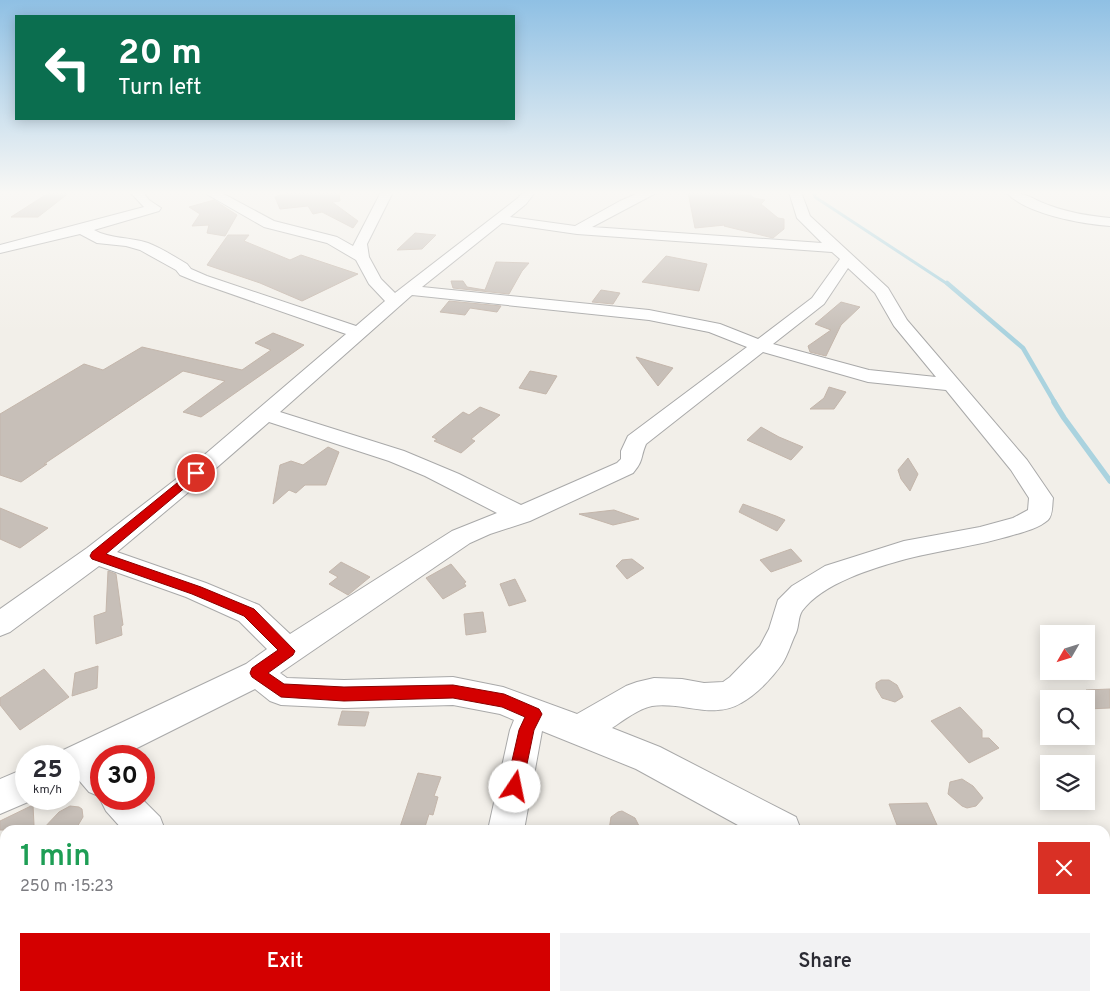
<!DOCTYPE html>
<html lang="en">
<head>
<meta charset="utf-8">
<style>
  :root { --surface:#fff; --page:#f2f2f3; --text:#2b2b33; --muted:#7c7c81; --accent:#d40000 }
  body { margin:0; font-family:Overpass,sans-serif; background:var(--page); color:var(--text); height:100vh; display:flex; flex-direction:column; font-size:19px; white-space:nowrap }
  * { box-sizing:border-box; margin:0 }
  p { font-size:16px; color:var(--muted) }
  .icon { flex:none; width:28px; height:28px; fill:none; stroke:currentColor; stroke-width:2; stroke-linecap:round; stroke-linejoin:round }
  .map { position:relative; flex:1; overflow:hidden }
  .details { position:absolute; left:0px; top:825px; width:1110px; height:176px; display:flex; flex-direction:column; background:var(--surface); border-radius:15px 15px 0 0; box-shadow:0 2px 12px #0003 }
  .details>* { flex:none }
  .top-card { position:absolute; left:15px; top:15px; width:500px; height:105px; border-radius:0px; box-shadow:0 2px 12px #0003; background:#0b6e4f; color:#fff; overflow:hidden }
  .needle { width:32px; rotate:231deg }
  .buttons { position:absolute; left:1040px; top:625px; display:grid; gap:10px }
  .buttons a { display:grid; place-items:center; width:55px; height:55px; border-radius:0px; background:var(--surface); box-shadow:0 2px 12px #0003; font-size:25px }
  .speed { position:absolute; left:15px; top:745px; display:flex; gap:10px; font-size:25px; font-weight:700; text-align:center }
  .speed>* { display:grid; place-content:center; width:65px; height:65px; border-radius:50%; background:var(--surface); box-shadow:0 2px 12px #0003; line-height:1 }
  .speed small { font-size:12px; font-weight:400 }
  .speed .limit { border:8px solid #d22; background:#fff; color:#111 }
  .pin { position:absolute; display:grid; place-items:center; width:42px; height:42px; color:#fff; margin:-21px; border:2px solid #fff; border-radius:50%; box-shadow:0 1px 5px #0007 }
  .me { position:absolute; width:55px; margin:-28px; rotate:11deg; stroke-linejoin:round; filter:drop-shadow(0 0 4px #0008) }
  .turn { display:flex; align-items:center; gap:18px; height:105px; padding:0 20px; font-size:22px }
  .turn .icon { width:65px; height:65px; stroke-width:2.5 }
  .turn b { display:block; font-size:35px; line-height:42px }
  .round { display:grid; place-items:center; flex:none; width:52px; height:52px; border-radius:0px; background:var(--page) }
  .overview { display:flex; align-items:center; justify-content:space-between; height:85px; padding:0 20px }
  h1 { font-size:30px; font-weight:600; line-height:38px; color:#1e9e55 }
  .action { display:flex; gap:10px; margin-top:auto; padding:10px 20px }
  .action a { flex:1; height:58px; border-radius:0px; background:var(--accent); color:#fff; font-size:20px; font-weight:600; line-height:58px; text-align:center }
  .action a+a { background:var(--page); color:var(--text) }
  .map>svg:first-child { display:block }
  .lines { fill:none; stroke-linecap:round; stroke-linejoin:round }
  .stream-far2 { stroke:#aad3df; stroke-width:3 }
  .stream-far1 { stroke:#aad3df; stroke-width:4.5 }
  .stream { stroke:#aad3df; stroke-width:5.5 }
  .building { fill:#c7bfb8; stroke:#c4b6ab }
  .minor-casing { stroke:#a9a9a9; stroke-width:2 }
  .minor { fill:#fff; fill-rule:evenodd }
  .route { fill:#d40000; stroke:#8a0000 }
</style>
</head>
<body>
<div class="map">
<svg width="1110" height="1001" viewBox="0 0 1110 1001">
  <rect width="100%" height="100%" fill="#f2efe9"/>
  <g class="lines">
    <path class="stream-far2" d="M814,192L815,197L949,285"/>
    <path class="stream-far1" d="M947,283L1023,348L1055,403"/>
    <path class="stream" d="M1054,402L1064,418L1110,481"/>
  </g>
  <path class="building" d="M50,192H70L38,217H11Z
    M291,192H339L340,201L332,202L358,221L353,228L322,212L313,214L308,206L280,209L275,197Z
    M688,192H738L739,195H750L754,198L765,200L761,204L778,218L784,219V229L773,238L724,226L725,225L695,228Z
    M214,200L237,215L225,236L207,233L209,225L192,226L200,214L189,207Z
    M415,233L436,235L422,249L397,250Z
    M228,235H249L244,241L290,260L301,255L358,274L302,301L260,283L207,265Z
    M666,256L707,264L699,291L642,282Z
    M496,262L529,263L522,271L509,294L453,288L451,281H463L467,287L485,290Z
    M601,290L620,293L613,304L592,302Z
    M449,301L501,306L497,312L470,308L465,315L440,312Z
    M841,302L860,307L841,325L826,356L810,352L808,346L831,330L815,324Z
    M273,333L304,345L201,417L183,412L225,381L183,371L44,464H47L21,482L0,475V414L84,364L103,370L142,347L242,370L271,350L255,343Z
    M636,357L673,368L658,386Z
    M530,371L557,376L546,394L519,388Z
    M829,387L846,392L834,409H810L824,398Z
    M480,407L500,415L471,439L475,441L461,453L434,441L437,439L432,437L463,412L469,415Z
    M761,427L779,437L803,447L791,460L747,440Z
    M328,447L339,452L326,485H305L296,493L289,490L273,504L280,465L291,461L303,465Z
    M908,458L918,474L910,491L901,479L898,470Z
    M743,504L776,516L785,520L777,531L739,512Z
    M0,508L48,528L20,548L0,539Z
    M614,510L639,519L613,525L579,514Z
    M791,549L802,561L771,572L760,560Z
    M632,559L644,568L627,579L616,566L622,560Z
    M341,562L370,577L348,595L329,584L338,577L329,572Z
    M451,564L466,582L464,583L466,586L443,599L426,578Z
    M108,571L116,574L123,625L121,626L122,635L96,644L94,616L106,612Z
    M515,579L526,601L509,606L500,584Z
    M483,612L486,632L466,635L464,614Z
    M98,666L97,688L72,696L75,673Z
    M44,669L69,697L20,730L0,705V698Z
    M881,680H889L897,685L903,697L895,702L882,698L876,688V683Z
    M1110,689V708L1086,709V690Z
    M960,707L982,730V738H989L999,748L969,763L931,721Z
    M342,711L369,712L365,726L338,725Z
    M418,773L441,777L434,796L438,797L433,815L429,814L424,830H399Z
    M962,779L973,786L983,798L976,806L967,808L962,806L948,794L950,782Z
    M927,803L937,825H897L889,804Z
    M33,805L34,825L24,830H0V821Z
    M70,806L79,807L82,809L83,817L77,827L74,830H42L59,812Z
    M622,811L635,818L641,830H609L611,817L618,812Z"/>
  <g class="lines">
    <defs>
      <path id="minor" d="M130,192H143L149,200L161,208L159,211L94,230C110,239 130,237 148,243C161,248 175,257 187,264L191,269L207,276L356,326L385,301L369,284L356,260L327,243L264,227L203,192H220L274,221L337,237L353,246L381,192H393L367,244L369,257L381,279L395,293L518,198L523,192H535L526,204L510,217L575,226L620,201L641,192H658L592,227L822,243L797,218L789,192H801L810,216L888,288L907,320L1027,460L1053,498C1052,505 1053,515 1048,520C1039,528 1024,532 1013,535C977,546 942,550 906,559C873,568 823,583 802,611C798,617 799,626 796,633C791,643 788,655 782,664C772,678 756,695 741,703C713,720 681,701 652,706C638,709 624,720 612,728L660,747L796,817L801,830H747L636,769L542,731L524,830H488L510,730L514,720L500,714L453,705L344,708L281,705L270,701L255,689L121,756H101V797L89,792L77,778L69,781V756H56L57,753L246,664L267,649L239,621L186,597L99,566L10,632L0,636V609L87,548L175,480L346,334L197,282L180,275L176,270L140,250L126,246L97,243L80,234L0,253V245L144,207ZM502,223L577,234L832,252L840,259L812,298L758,339L720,324L649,310L422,287ZM848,268L875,293L894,326L936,377L869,370L773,344L824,304ZM412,295L649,320L709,332L747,347L628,436L621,451V459L617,463L521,505L459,474L404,451L280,412ZM763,352L868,382L946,390L1011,470L1029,498L1028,510L1013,518L980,527L904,541L825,566L792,586L778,600L769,629L760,646L730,677L723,682L704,683L682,679L654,678L637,682L626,686L577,714L503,687L453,677L344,680L287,678L280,673L470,543L490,534L530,521L633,473C644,460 640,458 646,444ZM269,422L389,461L425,476L497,513L452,531L290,634L259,605L206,583L117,552L191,490Z
        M1006,192C1026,192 1033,200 1051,206C1070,213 1090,216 1110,218V226C1082,224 1025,214 1006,192Z
        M26,768V799H35L0,814V779Z
        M101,797V799H142L160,817L165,830H123L106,811L100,799Z
        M1110,901V941L1105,942V902Z
        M313,996H359L361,1001H315Z
        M452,996H494L493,1001H451Z"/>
    </defs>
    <use href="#minor" class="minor-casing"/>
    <use href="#minor" class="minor"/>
  </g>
  <linearGradient id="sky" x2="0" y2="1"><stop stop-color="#8fc0e4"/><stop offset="0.58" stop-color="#f9f8f5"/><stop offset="1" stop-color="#f9f8f5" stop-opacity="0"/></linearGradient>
  <rect width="1110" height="332" fill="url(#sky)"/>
  <path class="route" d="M196,469L202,473L200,475L106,554L201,587L254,609L295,651L293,655L268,673L284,684L344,687L453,685L504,694L539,709L542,714L534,730L521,793L515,795L509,793L506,787L519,730L525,717L502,707L453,698L344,701L281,697L252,677L250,673L252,668L278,650L244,616L192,594L92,559L90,556L92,552L193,470Z"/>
</svg>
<div class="buttons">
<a><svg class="needle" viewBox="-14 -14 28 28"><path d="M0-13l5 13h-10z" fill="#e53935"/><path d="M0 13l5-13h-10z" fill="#7c7c81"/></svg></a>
<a><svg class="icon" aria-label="search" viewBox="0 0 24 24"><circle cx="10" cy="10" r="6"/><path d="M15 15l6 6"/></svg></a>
<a><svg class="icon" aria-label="layers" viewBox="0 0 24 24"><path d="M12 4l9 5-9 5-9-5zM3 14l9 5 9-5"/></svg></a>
</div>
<div class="speed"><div>25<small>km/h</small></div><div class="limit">30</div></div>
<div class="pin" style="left:196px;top:473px;background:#d93025"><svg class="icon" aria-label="arrive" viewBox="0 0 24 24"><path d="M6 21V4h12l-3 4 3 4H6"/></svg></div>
<svg class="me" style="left:515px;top:787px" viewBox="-20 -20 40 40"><circle r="19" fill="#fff"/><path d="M0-13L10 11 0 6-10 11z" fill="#d40000"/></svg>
<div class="top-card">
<div class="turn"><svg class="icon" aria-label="left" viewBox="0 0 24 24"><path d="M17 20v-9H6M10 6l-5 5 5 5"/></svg><div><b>20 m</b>Turn left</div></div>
</div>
<section class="details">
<div class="overview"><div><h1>1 min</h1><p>250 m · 15:23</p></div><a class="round" style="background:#d93025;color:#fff"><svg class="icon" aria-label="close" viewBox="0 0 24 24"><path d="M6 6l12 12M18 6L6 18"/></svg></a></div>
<div class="action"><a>Exit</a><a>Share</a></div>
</section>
</div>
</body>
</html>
